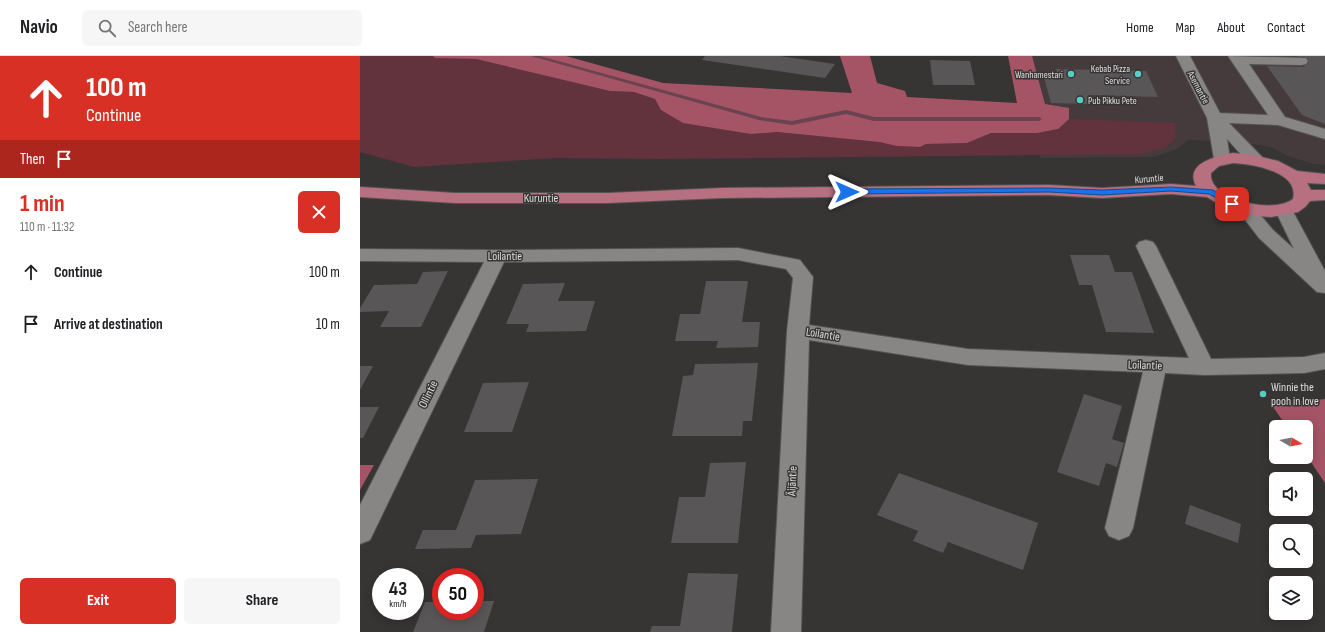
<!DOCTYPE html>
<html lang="en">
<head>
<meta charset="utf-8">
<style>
  :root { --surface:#fff; --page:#f6f6f6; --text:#202124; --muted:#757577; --line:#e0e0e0; --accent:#d93025 }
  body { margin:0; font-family:"Sofia Sans Condensed",sans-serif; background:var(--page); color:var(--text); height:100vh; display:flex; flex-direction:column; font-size:15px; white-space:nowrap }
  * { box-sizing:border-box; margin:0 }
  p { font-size:13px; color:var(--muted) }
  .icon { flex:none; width:22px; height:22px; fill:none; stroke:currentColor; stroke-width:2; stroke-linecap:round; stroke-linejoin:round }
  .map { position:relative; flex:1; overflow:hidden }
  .side { display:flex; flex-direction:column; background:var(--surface); width:360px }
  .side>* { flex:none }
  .top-card { background:#d93025; color:#fff; overflow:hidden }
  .needle { width:26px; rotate:100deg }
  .buttons { position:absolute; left:909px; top:364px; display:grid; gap:8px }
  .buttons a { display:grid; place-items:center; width:44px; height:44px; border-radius:6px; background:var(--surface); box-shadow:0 2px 10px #0003; font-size:20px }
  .speed { position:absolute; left:12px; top:512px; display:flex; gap:8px; font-size:20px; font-weight:700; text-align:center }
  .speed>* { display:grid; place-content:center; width:52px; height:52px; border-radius:50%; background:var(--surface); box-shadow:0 2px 10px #0003; line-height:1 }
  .speed small { font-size:10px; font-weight:400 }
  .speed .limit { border:6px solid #d22; background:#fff; color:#111 }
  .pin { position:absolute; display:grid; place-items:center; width:34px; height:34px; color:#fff; margin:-17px; border-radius:8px; box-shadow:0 2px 6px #0006 }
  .me { position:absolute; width:44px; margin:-22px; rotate:90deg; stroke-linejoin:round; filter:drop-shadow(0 0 3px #0008) }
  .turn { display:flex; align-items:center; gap:14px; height:84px; padding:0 20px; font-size:18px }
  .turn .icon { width:52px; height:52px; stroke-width:2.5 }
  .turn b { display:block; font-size:28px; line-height:34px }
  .then { display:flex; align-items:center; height:38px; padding:0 20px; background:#0003; gap:8px; font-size:15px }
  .round { display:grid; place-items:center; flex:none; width:42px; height:42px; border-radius:6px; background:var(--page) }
  .headline { display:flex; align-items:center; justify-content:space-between; height:68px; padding:0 20px }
  h1 { font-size:24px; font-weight:700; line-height:30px; color:var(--accent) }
  .cta { display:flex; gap:8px; margin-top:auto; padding:8px 20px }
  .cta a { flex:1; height:46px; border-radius:6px; background:var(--accent); color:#fff; font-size:16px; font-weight:700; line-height:46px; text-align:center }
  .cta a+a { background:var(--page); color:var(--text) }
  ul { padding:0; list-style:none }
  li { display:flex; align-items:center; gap:12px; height:52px; padding:0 20px }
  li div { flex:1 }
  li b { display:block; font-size:15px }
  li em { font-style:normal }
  header { display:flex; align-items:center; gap:24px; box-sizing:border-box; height:56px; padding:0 20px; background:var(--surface); border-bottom:1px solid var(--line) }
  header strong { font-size:19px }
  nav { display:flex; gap:22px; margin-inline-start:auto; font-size:14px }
  .search { width:280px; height:36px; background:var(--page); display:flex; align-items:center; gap:10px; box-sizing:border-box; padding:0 14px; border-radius:6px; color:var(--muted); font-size:15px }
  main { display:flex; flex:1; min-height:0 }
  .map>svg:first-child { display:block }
  .built { fill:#453b3c }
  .green { fill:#63333d }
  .forest { fill:#a45465 }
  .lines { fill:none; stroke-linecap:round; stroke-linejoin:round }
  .stream { fill:#694350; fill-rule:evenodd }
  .building { fill:#595657 }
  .minor-casing { stroke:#545252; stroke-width:2 }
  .major-casing { stroke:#545252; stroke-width:2 }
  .minor { fill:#888585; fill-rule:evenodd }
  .major { fill:#b77080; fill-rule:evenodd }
  .route { fill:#1a73e8; stroke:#114b97 }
  .poi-dot { fill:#56cec4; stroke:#373434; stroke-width:1.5 }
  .labels { text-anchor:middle; stroke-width:3; stroke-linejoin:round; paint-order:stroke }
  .far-poi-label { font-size:10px; fill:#dedddd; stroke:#373434; text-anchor:end }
  .far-street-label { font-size:10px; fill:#dedddd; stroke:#373434 }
  .street-label { font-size:12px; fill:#dedddd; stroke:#373434 }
  .poi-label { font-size:12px; fill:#dedddd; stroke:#373434; text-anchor:start }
</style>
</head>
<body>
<header>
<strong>Navio</strong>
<div class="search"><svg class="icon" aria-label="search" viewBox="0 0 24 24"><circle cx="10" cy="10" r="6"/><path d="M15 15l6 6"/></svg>Search here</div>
<nav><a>Home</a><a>Map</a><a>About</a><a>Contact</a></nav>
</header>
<main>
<section class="side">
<div class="top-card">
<div class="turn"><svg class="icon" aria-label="ahead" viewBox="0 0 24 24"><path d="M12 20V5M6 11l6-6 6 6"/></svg><div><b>100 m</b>Continue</div></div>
<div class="then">Then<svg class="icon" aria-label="arrive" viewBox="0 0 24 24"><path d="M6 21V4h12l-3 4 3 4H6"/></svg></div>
</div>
<div class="headline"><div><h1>1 min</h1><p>110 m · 11:32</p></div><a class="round" style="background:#d93025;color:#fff"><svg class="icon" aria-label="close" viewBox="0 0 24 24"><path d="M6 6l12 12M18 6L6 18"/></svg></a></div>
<ul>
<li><svg class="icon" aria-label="ahead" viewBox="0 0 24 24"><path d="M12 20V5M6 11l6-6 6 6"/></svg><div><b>Continue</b></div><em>100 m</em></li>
<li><svg class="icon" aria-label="arrive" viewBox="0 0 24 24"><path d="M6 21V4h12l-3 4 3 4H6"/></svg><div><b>Arrive at destination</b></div><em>10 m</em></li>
</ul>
<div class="cta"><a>Exit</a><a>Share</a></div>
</section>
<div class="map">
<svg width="965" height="576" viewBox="0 0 965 576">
  <rect width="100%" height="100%" fill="#373434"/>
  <path class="built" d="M650,0H965V109L953,108L928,100L911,91L885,87L828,84L817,93L793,101L680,102L663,51Z"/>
  <path class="green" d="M0,0H73L75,2L116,3L250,35L274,36L295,43L301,54L391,78L417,76L519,86L537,90L560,91L566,88L607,87L631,77H677L698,73L709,63L815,67L816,82L804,92L780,98L300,103L196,102L54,111L0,96Z"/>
  <path class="forest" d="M73,0H206L303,27L492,37L480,0H510L517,27L545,35L547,41L657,47L648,0H672L685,48L709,52V63L698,73L677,77H631L607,87L566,88L560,91L537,90L519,86L417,76L391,78L323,67L301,54L295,43L274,36L250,35L116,3L75,2Z
    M965,343V427L946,399V371H927L911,348Z
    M0,409H14L0,434Z"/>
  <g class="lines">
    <path class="stream" d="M171,0H180L401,61L432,65L486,54L514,61H679L682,63L679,65H514L486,58L432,69L399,64Z"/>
  </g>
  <path class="building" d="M345,0H420L475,8L465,22L342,4Z
    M937,0H965V68L942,59L907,10L945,11Z
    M570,4L610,5L615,29H573Z
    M696,13L786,15L798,41L728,39L731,48L691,47L683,18H697Z
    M710,199H749L755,216H772L794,277L746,276L732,229H719Z
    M88,215L61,271H20L29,255L0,256V252L14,229L57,228L63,216Z
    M346,225H388L382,266H400L398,291L356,292L358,285H315L320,258H340Z
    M205,227L198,245H235L226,275L166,276L169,268H146L163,228Z
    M398,307L392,365H383L382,380H312L323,320L333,319L335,308Z
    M0,310H13L0,334Z
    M169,326L152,376H104L123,327Z
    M724,338L762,350L752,383L764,387L757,411L746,407L739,430L697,416Z
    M0,351H19L3,382H0Z
    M386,406L378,487H311L319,441H345L350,407Z
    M539,417L678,467L663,514L588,486L583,497L553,485L558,475L517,459Z
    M178,423L161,478L116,479L111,492L55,493L63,474H96L115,424Z
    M830,449L881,468L878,487L825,468Z
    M328,517L378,518L372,576H290L292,570H320Z
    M115,545H134L124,576H53L65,546H81V555H115Z"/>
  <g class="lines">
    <defs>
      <path id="minor" d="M816,0H830L860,57L908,59L868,0L946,2L948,5L946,8L941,9L889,8L925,61L965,73V83L918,69L869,67L906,105L904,109C889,112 877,93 867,83L870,103L868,107L862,108L856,107L854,103L847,62Z
        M885,147L891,148L913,174L934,193L915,154L918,150L924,149L930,150L965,215V237L957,236L899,182L876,152L879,148Z
        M786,184L793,186L796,190L851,303L944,301L965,297V313L944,317L844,319L805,317L773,472L769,480L759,484L749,480L745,472L783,316L608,309L449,284L441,576H411L427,275L433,222L426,213L378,204L144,206L10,484L0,488V449L124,206L0,205V193L137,194L378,192L440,204L453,221L449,269L608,293L829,302L776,190L779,186Z"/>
      <path id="major" d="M873,97L892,99L918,105L937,115L965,118V128L947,127L951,134H965V144L950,145L945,151L938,156L911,161L896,160L875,155L860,149L847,141L811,138L742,142L689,139L362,142L248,147H95L0,141V131L95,137H248L362,132L689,129L742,132L811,128L836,130C824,107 857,100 873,97ZM873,107C891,108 940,115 933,143C913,159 847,143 851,117L859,110Z"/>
    </defs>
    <use href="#minor" class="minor-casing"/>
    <use href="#major" class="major-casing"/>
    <use href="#minor" class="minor"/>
    <use href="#major" class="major"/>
  </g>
  <path class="route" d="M811,131L853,134L875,148L872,150L869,149L849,138L811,135L742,139L689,136L487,138L484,136L487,133L689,132L742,134Z"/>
  <g class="poi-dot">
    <circle cx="711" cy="18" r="4"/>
    <circle cx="778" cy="18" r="4"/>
    <circle cx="720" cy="44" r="4"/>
    <circle cx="903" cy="338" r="4"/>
  </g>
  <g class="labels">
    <g class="far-poi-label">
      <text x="770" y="16">Kebab Pizza<tspan x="770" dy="12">Service</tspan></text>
      <text x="703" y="22">Wanhamestari</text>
      <text x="728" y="48" text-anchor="start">Pub Pikku Pete</text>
    </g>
    <g class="far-street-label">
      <text transform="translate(839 31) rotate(62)" y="4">Asemantie</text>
      <text transform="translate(789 122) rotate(-5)" y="4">Kuruntie</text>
    </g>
    <g class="street-label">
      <text x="181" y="146">Kuruntie</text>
      <text x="145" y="204">Loilantie</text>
      <text transform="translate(463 278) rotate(9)" y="4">Loilantie</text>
      <text transform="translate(785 309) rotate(2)" y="4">Loilantie</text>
      <text transform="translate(68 338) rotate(-64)" y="4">Ollintie</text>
      <text transform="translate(432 425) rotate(-87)" y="4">Äijäntie</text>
    </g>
    <g class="poi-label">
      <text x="911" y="335">Winnie the<tspan x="911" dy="14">pooh in love</tspan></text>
    </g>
  </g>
</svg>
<div class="buttons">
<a><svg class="needle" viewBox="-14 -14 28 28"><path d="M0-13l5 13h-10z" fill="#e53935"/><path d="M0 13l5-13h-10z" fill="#757577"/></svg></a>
<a><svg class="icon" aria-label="sound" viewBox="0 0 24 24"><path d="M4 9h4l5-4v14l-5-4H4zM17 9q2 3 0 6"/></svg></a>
<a><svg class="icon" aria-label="search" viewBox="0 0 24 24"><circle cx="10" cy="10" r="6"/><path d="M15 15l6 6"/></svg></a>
<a><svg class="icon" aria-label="layers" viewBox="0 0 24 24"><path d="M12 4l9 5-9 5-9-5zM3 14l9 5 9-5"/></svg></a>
</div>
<div class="speed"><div>43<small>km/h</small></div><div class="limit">50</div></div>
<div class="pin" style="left:872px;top:148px;background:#d93025"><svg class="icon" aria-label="arrive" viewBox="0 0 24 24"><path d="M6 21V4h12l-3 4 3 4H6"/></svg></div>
<svg class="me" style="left:487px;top:136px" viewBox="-20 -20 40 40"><path d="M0-17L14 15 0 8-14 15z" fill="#1a73e8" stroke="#fff" stroke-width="4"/></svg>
</div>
</main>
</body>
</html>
